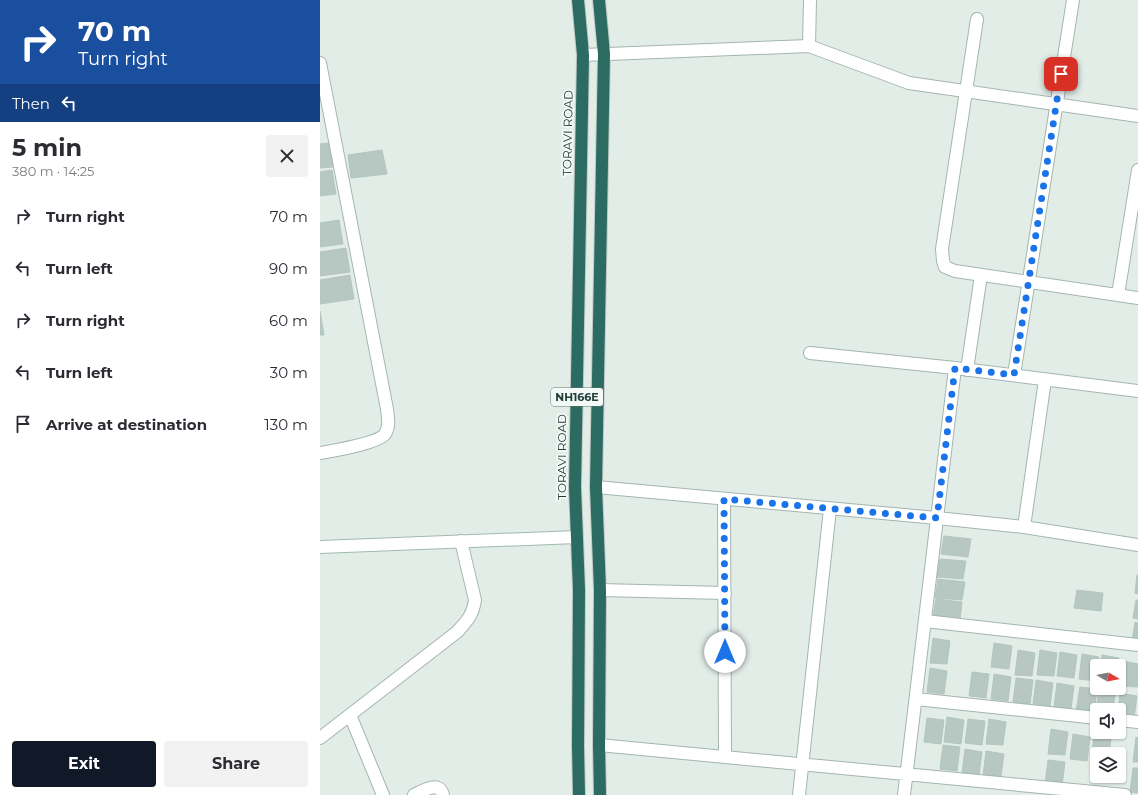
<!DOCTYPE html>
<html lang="en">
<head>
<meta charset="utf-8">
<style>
  :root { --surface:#fff; --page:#f2f2f3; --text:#2b2b33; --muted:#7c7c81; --accent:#111827 }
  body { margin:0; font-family:Montserrat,sans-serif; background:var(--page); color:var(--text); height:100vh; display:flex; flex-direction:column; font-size:15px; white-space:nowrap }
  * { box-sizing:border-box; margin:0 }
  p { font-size:13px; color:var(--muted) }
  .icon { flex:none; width:22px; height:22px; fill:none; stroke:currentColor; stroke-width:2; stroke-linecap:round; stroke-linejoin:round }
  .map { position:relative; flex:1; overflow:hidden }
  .panel { display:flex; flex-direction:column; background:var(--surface); width:320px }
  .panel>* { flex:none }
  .banner { background:#1a4fa0; color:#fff; overflow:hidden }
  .needle { width:26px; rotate:99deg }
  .fabs { position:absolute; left:770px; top:659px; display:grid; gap:8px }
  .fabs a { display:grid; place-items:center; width:36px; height:36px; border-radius:4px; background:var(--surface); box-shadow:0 1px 3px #0004; font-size:20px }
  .pin { position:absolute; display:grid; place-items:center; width:34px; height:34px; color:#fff; margin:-17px; border-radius:8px; box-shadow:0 2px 6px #0006 }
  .me { position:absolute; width:44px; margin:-22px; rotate:0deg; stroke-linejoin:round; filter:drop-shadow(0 0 3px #0008) }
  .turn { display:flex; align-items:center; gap:14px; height:84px; padding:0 12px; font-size:18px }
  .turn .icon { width:52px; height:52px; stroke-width:2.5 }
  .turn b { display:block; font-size:28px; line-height:34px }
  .then { display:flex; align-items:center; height:38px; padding:0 12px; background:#0003; gap:8px; font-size:15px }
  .round { display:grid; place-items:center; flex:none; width:42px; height:42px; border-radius:4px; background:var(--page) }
  .overview { display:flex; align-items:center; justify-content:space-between; height:68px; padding:0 12px }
  h1 { font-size:24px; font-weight:700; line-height:30px }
  .primary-button { display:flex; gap:8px; margin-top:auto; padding:8px 12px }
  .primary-button a { flex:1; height:46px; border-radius:4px; background:var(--accent); color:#fff; font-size:16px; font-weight:700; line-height:46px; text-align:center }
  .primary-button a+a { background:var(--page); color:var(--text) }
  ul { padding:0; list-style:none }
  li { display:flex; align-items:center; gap:12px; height:52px; padding:0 12px }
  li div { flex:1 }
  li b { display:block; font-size:15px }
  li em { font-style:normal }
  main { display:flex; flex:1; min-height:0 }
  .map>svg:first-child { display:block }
  .building { fill:#b7c7c1; stroke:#b4c6c0 }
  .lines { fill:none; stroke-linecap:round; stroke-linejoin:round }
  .street-casing { stroke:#a4b5b0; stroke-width:14 }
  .secondary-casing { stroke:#a0b9b1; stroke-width:14 }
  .highway-casing { stroke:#c1c9c7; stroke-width:14 }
  .street { stroke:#fff; stroke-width:12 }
  .secondary { stroke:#fff; stroke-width:12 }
  .highway { stroke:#2c6b61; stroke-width:12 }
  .route { stroke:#1a73e8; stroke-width:7; stroke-dasharray:0 12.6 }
  .labels { text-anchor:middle; stroke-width:3.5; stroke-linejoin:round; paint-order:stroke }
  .shield { fill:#f3f9f6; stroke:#607671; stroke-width:1 }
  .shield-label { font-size:11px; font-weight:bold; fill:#213e38 }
  .street-label { font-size:12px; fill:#213e38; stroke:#f3f9f6 }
</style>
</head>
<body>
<main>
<section class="panel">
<div class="banner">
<div class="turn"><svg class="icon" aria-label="right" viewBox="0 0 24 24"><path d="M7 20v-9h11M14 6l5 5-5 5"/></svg><div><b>70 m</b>Turn right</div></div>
<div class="then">Then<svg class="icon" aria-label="left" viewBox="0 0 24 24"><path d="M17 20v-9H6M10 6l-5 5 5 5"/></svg></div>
</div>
<div class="overview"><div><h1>5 min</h1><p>380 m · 14:25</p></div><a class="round"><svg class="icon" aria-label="close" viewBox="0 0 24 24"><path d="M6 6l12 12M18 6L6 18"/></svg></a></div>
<ul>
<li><svg class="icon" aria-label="right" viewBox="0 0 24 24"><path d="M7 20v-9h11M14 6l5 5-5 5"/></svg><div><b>Turn right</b></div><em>70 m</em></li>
<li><svg class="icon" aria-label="left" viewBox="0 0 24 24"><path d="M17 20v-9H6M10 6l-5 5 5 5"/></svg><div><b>Turn left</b></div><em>90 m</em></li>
<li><svg class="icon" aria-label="right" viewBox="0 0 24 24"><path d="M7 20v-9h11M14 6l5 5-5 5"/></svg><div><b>Turn right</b></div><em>60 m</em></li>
<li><svg class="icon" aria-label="left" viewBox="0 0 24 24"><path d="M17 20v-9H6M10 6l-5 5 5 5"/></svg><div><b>Turn left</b></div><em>30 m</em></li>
<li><svg class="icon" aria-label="arrive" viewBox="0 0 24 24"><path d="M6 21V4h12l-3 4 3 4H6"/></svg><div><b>Arrive at destination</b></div><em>130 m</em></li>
</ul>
<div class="primary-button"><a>Exit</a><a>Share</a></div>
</section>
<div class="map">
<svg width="818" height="795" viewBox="0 0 818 795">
  <rect width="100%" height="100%" fill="#e2ede8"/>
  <path class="building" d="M9,143L13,167L0,168V144Z
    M62,150L67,174L31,178L28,155Z
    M12,170L16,194L0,196V172Z
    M19,220L23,244L0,247V223Z
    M26,248L30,272L0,276V252Z
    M30,275L34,299L0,304V280Z
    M0,311L4,335H0Z
    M624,536L651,539L648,557L621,554Z
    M620,559L646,561L643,579L617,577Z
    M817,575H818V594L815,593Z
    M618,579L645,582L642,600L615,598Z
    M757,590L783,593L781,611L754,608Z
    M616,599L642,602L640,620L613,617Z
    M816,600H818V619L813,618Z
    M815,622L818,623V641H812Z
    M613,638L630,641L627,664L610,663Z
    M674,643L692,646L689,669L671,667Z
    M698,650L715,653L712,676L695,675Z
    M720,650L737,653L734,676L717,675Z
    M740,652L757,655L754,678L737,676Z
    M762,654L779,657L776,681L759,679Z
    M782,655L799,658L798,666H781Z
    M804,661L818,664V687L800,686Z
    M610,668L627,671L624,694L607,692Z
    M652,672L669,674L666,698L649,696Z
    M674,674L691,677L688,701L671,699Z
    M696,678L713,680L710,704L693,702Z
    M716,680L733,683L730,706L713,704Z
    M737,683L754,686L751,709L734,707Z
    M760,687L777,689L774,713L756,711Z
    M779,688L796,689L793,710H776Z
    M800,693L817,696L814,719L799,718L798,710Z
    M627,717L644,720L641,744L624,742Z
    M607,718L624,720L621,744L604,742Z
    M648,719L665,721L662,745L645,743Z
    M669,719L686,722L683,745L666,744Z
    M731,729L748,732L745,755L728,754Z
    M753,734L770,737L767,761L750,759Z
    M774,736L791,739L789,754H777V761L771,760Z
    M816,737L818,738V762H813Z
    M623,745L640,747L637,771L620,769Z
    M645,749L662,752L659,775L642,773Z
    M666,751L684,754L681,777L663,776Z
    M728,760L745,762L742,786L725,784Z
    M813,768H818V793L810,792Z"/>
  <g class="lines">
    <defs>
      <path id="street" d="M657,19L622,249L623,261L625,267L635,271L818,298
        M489,46L490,0
        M263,55L489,46L589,83L818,116
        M0,63L67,409C68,418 70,426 65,434C60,443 12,451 0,453
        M798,295L818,170
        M490,353L635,368
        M647,370L661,275
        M694,375L753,0
        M276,487L617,518L704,527L818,545
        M404,499L405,756
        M704,527L725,380
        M280,590L405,593
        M605,621L818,645
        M596,699L777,718
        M30,715L63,795
        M799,720L818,722
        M0,738L137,632C147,621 153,615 155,600L141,541
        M279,745L805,795
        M94,795C103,791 119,780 123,795
        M479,795L510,509
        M584,795L635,368L818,391"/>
      <path id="secondary" d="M0,547L257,537"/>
      <path id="highway" d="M258,0L263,55L255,487L259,590L258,746L259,795
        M279,0L284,54L276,487L280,590L279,745L280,795"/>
    </defs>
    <use href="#street" class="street-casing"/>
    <use href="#secondary" class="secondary-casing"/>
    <use href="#highway" class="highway-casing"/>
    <use href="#street" class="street"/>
    <use href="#secondary" class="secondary"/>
    <use href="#highway" class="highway"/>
  </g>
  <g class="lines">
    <path class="route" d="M405,652L404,499L617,518L635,368L694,375L741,74"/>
  </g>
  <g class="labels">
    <rect class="shield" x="231" y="388" width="52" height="18" rx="3"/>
    <g class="shield-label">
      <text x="257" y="401">NH166E</text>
    </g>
    <g class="street-label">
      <text transform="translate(248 133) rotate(-89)" y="4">TORAVI ROAD</text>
      <text transform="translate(242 457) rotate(-90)" y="4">TORAVI ROAD</text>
    </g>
  </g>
</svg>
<div class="fabs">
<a><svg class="needle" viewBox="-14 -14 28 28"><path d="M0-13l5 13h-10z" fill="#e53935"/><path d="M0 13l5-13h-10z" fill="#7c7c81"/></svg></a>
<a><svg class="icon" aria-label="sound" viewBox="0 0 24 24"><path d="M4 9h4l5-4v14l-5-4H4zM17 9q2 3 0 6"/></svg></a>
<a><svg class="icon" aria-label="layers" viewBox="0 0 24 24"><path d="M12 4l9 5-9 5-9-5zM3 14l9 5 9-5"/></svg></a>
</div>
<div class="pin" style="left:741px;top:74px;background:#d93025"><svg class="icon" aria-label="arrive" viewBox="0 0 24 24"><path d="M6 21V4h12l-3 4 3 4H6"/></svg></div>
<svg class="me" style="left:405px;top:652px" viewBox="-20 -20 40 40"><circle r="19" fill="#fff"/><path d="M0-13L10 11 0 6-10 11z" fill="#1a73e8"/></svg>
</div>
</main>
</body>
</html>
